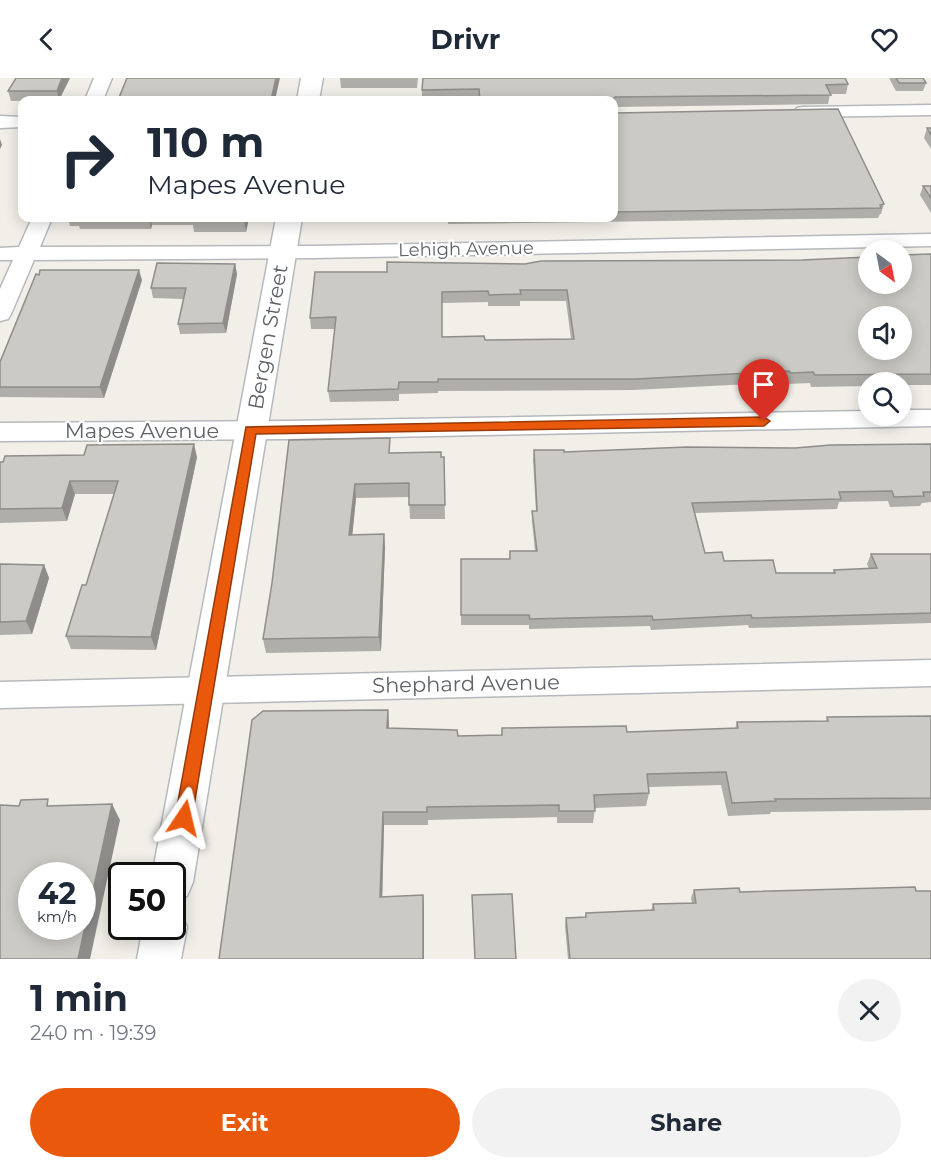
<!DOCTYPE html>
<html lang="en">
<head>
<meta charset="utf-8">
<style>
  :root { --surface:#fff; --page:#f2f2f3; --text:#1f2937; --muted:#747a83; --accent:#ea580c }
  body { margin:0; font-family:Montserrat,sans-serif; background:var(--page); color:var(--text); height:100vh; display:flex; flex-direction:column; font-size:22px; white-space:nowrap }
  * { box-sizing:border-box; margin:0 }
  p { font-size:20px; color:var(--muted) }
  .icon { flex:none; width:33px; height:33px; fill:none; stroke:currentColor; stroke-width:2; stroke-linecap:round; stroke-linejoin:round }
  .map { position:relative; height:881px; overflow:hidden }
  .panel { display:flex; flex-direction:column; background:var(--surface); flex:1 }
  .panel>* { flex:none }
  .guide { position:absolute; left:18px; top:18px; width:600px; height:126px; border-radius:12px; box-shadow:0 3px 15px #0003; background:#fff; color:var(--text); overflow:hidden }
  .needle { width:39px; rotate:148deg }
  .controls { position:absolute; left:858px; top:162px; display:grid; gap:12px }
  .controls a { display:grid; place-items:center; width:54px; height:54px; border-radius:50%; background:var(--surface); box-shadow:0 3px 15px #0003; font-size:30px }
  .speed { position:absolute; left:18px; top:784px; display:flex; gap:12px; font-size:30px; font-weight:700; text-align:center }
  .speed>* { display:grid; place-content:center; width:78px; height:78px; border-radius:50%; background:var(--surface); box-shadow:0 3px 15px #0003; line-height:1 }
  .speed small { font-size:15px; font-weight:400 }
  .speed .limit { border:3px solid #111; border-radius:9px; background:#fff; color:#111 }
  .pin { position:absolute; display:grid; place-items:center; width:51px; height:51px; color:#fff; margin:-62px -26px; border-radius:50% 50% 50% 0; rotate:-45deg; box-shadow:0 0 6px #0007 }
  .pin .icon { rotate:45deg }
  .me { position:absolute; width:66px; margin:-33px; rotate:10deg; stroke-linejoin:round; filter:drop-shadow(0 0 4px #0008) }
  .turn { display:flex; align-items:center; gap:21px; height:126px; padding:0 30px; font-size:27px }
  .turn .icon { width:78px; height:78px; stroke-width:2.5 }
  .turn b { display:block; font-size:42px; line-height:51px }
  .round { display:grid; place-items:center; flex:none; width:63px; height:63px; border-radius:32px; background:var(--page) }
  .headline { display:flex; align-items:center; justify-content:space-between; height:102px; padding:0 30px }
  h1 { font-size:36px; font-weight:700; line-height:45px }
  .cta { display:flex; gap:12px; margin-top:auto; padding:12px 30px }
  .cta a { flex:1; height:69px; border-radius:36px; background:var(--accent); color:#fff; font-size:24px; font-weight:700; line-height:69px; text-align:center }
  .cta a+a { background:var(--page); color:var(--text) }
  header { display:flex; justify-content:space-between; align-items:center; height:78px; padding:0 30px; background:var(--surface); font-size:27px; font-weight:700 }
  .map>svg:first-child { display:block }
  .lines { fill:none; stroke-linecap:round; stroke-linejoin:round }
  .street-casing { stroke:#b5b8bc; stroke-width:3 }
  .secondary-casing { stroke:#b6babf; stroke-width:3 }
  .street { fill:#fff; fill-rule:evenodd }
  .secondary { fill:#fff; fill-rule:evenodd }
  .wall { fill:#afaea9; fill-rule:evenodd }
  .shaded-wall { fill:#8f8d8a }
  .building { fill:#cccac5; stroke:#8f8d8a; stroke-width:1.5; fill-rule:evenodd }
  .route { fill:#ea580c; stroke:#983908; stroke-width:1.5 }
  .labels { text-anchor:middle; stroke-width:4.5; stroke-linejoin:round; paint-order:stroke }
  .far-street-label { font-size:18px; fill:#5f6368; stroke:#fff }
  .street-label { font-size:21px; fill:#5f6368; stroke:#fff }
</style>
</head>
<body>
<header><svg class="icon" aria-label="back" viewBox="0 0 24 24"><path d="M15 5l-7 7 7 7"/></svg>Drivr<svg class="icon" aria-label="heart" viewBox="0 0 24 24"><path d="M12 20l-8-8c-3-5 5-10 8-4 3-6 11-1 8 4z"/></svg></header>
<div class="map">
<svg width="931" height="881" viewBox="0 0 931 881">
  <rect width="100%" height="100%" fill="#f1efe8"/>
  <g class="lines">
    <defs>
      <path id="street" d="M94,0H112L103,22H85Z
        M931,27V37L803,39L797,38L794,34L797,30L803,29Z
        M0,38L22,39V49L0,50Z
        M32,140H52L40,169L314,168L931,156V168L314,180L34,182L11,236L8,241L0,243V211L13,182H0V170L19,169Z
        M902,332H931V348L287,361L0,363V345L287,343L868,333V338H902Z
        M931,582V608L0,630V604Z"/>
      <path id="secondary" d="M301,0H323L319,22H297Z
        M276,140H302L193,804L187,818L172,824V798H152Z
        M172,831L180,834L187,849L181,881H137L143,849H172Z"/>
    </defs>
    <use href="#street" class="street-casing"/>
    <use href="#secondary" class="secondary-casing"/>
    <use href="#street" class="street"/>
    <use href="#secondary" class="secondary"/>
  </g>
  <path class="wall" d="M70,0L59,22L11,23L8,13Z
    M340,0H418L417,10H341Z
    M889,0H923L926,5L923,13H896Z
    M848,6L846,16H830L828,26L614,29V22H479V20L422,21V12Z
    M614,33L615,35L884,126L881,136H880L878,140L448,146V144H418L417,140H614Z
    M927,50H931V71L924,60Z
    M923,108H931V135L920,117Z
    M68,140H249L246,154H194L193,147H152L151,151H80L79,148H70Z
    M931,176V307H902V304H868V308L811,309L810,305L787,306L786,304L634,312L438,313V315L399,316V323L330,324L328,313L335,251H311L310,240L387,194L525,186L802,182ZM520,223H566L571,261L485,262L442,259V225L488,224V228H520Z
    M235,186L237,196L226,255L180,256L178,246L184,221L153,220L151,210Z
    M142,202L104,320L0,319V284Z
    M289,362L391,375L444,379L445,441H410L409,419L356,420L352,457L384,456L385,470L381,573L266,575L263,561L272,505Z
    M931,366V424L922,425L920,428L890,429L888,423L839,424L837,431L695,435L705,475L724,483L776,495H833L834,492L869,491L867,486L871,476H931V545L749,550L748,547L651,552L650,548L529,551V547H461V481H509L510,473H535L532,443V433H536L533,382L534,372L564,374L795,370Z
    M197,379L156,572L71,571L66,558L86,507L114,416H75L67,443L0,445V384Z
    M0,486L44,487L49,500L32,556L0,557Z
    M931,638V732L771,734L770,736L728,738L721,707L649,709V715L646,728L595,730L593,745H557V739L428,742V747H384L382,819L424,829V881H219L389,645V650L458,658L501,657L502,650L627,654L735,650L737,644L826,643L827,639Z
    M694,812L740,814L916,813L931,881H568L565,848L566,840L585,839L586,835L651,832L653,826L692,825L691,820Z"/>
  <path class="shaded-wall" d="M62,0H70L59,22L57,13Z
    M276,0H280L275,22H271Z
    M0,61L2,67L0,71Z
    M149,140H150L152,147L151,151Z
    M245,140H249L246,154L244,143Z
    M235,186L237,196L226,255L223,245Z
    M139,192L142,202L104,320L100,309Z
    M194,366L197,379L156,572L151,559Z
    M70,403L75,416L67,443L62,430Z
    M355,406L356,420L351,471L349,457Z
    M384,456L385,470L381,573L379,559Z
    M44,487L49,500L32,556L26,543Z
    M388,632L389,645L388,664L387,650Z
    M112,726L120,742L90,881H78Z
    M383,734L384,747L382,830L380,819Z
    M423,817L424,829V881H423Z"/>
  <path class="building" d="M16,0H62L57,13H8Z
    M127,0H276L271,22H118Z
    M423,0H845L848,6L826,7L831,17L615,19L613,22H480L479,11L422,12Z
    M896,0H923L926,5H899Z
    M838,31L884,126L880,127L881,130L614,134V33L615,35Z
    M927,50H931V57Z
    M923,108H931V120Z
    M193,140H245L244,143H192Z
    M931,176V296L815,297L813,294L791,295L789,293L636,301H438V304H399L398,311L328,313L336,239L310,240L315,194H387V184L525,186L541,183L802,182L868,179V206H902V177ZM520,212H567L574,261L485,262L484,258L442,259V214L488,213L489,217L521,216ZM868,238H902V272H868Z
    M157,185L235,186L223,245L178,246L186,210H151Z
    M40,192H139L100,309H0V284L36,196L39,197Z
    M390,360L389,375L441,374V379H444L445,427H409V405L355,406L349,457L384,456L379,559L263,561L272,505L289,362Z
    M194,366L151,559L66,558L82,507H86L118,403H70L62,430L0,431V384H3L5,378L84,377L87,367Z
    M931,366V414H923L924,418L894,419L892,413L839,414L841,421L692,425L705,475L722,474L724,483L773,482L776,495H835L834,492L877,490L871,476H931V535L752,540L751,537L653,542L652,538L530,541L529,537H461V481H510V473H537L532,433H537L534,372H564V374L687,369L795,370L831,367Z
    M0,486L44,487L26,543L0,544Z
    M388,632L387,650L457,652L458,658L502,657V650L626,648L627,654L738,650L737,644L828,643L827,639L931,638V720L775,721L776,723L732,725L726,694L647,696L649,715L594,717L595,733H559V727L427,729V734H383L380,819L423,817V881H219L252,642L263,633Z
    M48,721L47,728L112,726L78,881H0V727L19,728L21,722ZM32,798H82V849H32Z
    M915,809L916,813H931V881H570L566,840L586,839V835L654,832L653,826L696,825L694,812L739,810L740,814Z
    M512,816L516,881H475L472,817Z"/>
  <path class="route" d="M764,339L770,343L764,348L256,356L192,740L190,746L184,748L178,746L175,740L246,349Z"/>
  <g class="labels">
    <g class="far-street-label">
      <text transform="translate(466 171) rotate(-1)" y="6">Lehigh Avenue</text>
    </g>
    <g class="street-label">
      <text transform="translate(268 259) rotate(-80)" y="7">Bergen Street</text>
      <text x="142" y="360">Mapes Avenue</text>
      <text transform="translate(466 606) rotate(-1)" y="7">Shephard Avenue</text>
    </g>
  </g>
</svg>
<div class="controls">
<a><svg class="needle" viewBox="-14 -14 28 28"><path d="M0-13l5 13h-10z" fill="#e53935"/><path d="M0 13l5-13h-10z" fill="#747a83"/></svg></a>
<a><svg class="icon" aria-label="sound" viewBox="0 0 24 24"><path d="M4 9h4l5-4v14l-5-4H4zM17 9q2 3 0 6"/></svg></a>
<a><svg class="icon" aria-label="search" viewBox="0 0 24 24"><circle cx="10" cy="10" r="6"/><path d="M15 15l6 6"/></svg></a>
</div>
<div class="speed"><div>42<small>km/h</small></div><div class="limit">50</div></div>
<div class="pin" style="left:764px;top:343px;background:#d93025"><svg class="icon" aria-label="arrive" viewBox="0 0 24 24"><path d="M6 21V4h12l-3 4 3 4H6"/></svg></div>
<svg class="me" style="left:184px;top:740px" viewBox="-20 -20 40 40"><path d="M0-17L14 15 0 8-14 15z" fill="#ea580c" stroke="#fff" stroke-width="4"/></svg>
<div class="guide">
<div class="turn"><svg class="icon" aria-label="right" viewBox="0 0 24 24"><path d="M7 20v-9h11M14 6l5 5-5 5"/></svg><div><b>110 m</b>Mapes Avenue</div></div>
</div>
</div>
<section class="panel">
<div class="headline"><div><h1>1 min</h1><p>240 m · 19:39</p></div><a class="round"><svg class="icon" aria-label="close" viewBox="0 0 24 24"><path d="M6 6l12 12M18 6L6 18"/></svg></a></div>
<div class="cta"><a>Exit</a><a>Share</a></div>
</section>
</body>
</html>
